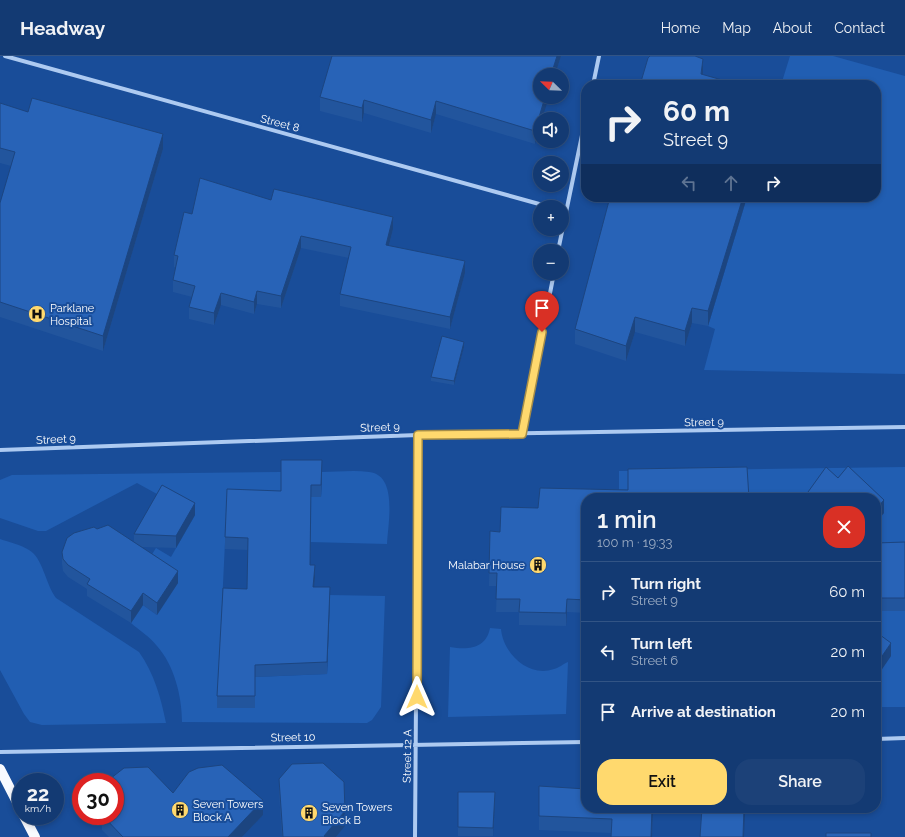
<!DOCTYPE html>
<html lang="en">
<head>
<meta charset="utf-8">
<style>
  :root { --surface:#133a73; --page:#1c4178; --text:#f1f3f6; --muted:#9dadc4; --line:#325485; --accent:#ffd96e }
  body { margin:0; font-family:Raleway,sans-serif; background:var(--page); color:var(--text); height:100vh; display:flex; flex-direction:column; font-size:15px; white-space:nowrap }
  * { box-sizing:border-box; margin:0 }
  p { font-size:13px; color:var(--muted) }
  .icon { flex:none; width:22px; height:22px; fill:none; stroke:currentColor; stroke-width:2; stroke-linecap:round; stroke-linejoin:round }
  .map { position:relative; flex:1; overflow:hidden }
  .drawer { position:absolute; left:581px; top:437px; width:300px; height:320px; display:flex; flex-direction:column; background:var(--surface); border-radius:16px; box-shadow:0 2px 6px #0003,0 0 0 1px var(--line) }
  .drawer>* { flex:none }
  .guide { position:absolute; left:581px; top:24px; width:300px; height:122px; border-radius:16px; box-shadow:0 2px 6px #0003,0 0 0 1px var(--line); background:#133a73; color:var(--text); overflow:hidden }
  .needle { width:26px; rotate:293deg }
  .controls { position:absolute; left:533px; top:12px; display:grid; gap:8px }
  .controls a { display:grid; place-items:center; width:36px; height:36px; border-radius:50%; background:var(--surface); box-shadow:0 2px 6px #0003,0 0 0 1px var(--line); font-size:20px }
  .speed { position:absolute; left:12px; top:717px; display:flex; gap:8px; font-size:20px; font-weight:700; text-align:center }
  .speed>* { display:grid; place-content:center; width:52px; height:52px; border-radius:50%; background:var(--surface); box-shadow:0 2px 6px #0003,0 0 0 1px var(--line); line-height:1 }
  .speed small { font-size:10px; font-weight:400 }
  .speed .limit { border:6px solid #d22; background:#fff; color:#111 }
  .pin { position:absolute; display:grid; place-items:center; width:34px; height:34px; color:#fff; margin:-41px -17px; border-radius:50% 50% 50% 0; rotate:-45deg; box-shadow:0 0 4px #0007 }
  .pin .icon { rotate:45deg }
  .me { position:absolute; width:44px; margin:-22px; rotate:0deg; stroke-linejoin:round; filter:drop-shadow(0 0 3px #0008) }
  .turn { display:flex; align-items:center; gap:14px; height:84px; padding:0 16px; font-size:18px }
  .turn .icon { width:52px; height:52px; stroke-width:2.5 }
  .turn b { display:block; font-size:28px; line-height:34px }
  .lanes { display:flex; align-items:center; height:38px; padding:0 16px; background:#0003; justify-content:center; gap:20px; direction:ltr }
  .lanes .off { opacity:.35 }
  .round { display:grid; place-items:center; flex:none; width:42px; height:42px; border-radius:16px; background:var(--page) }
  .overview { display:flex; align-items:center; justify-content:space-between; height:68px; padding:0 16px }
  h1 { font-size:24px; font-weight:600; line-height:30px }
  .action { display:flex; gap:8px; margin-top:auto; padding:8px 16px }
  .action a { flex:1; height:46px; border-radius:16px; background:var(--accent); color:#111; font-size:16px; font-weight:600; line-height:46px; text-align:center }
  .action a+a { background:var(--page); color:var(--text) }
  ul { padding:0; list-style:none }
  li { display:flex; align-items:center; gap:12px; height:60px; padding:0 16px; border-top:1px solid var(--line) }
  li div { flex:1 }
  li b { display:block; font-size:15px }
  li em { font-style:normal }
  header { display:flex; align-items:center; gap:24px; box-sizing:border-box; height:56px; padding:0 20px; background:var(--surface); border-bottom:1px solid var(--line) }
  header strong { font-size:19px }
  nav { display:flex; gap:22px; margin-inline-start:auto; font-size:14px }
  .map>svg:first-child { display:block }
  .green { fill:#215eb2 }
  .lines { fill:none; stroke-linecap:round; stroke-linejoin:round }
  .street { stroke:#adcaf1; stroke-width:4 }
  .primary { stroke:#f8faff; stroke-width:10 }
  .wall { fill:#22559d }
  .shaded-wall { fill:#1c4580 }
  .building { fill:#2863b7; stroke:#1c4580 }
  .route-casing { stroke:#a68d48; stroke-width:10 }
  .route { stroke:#ffd96e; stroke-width:7 }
  .labels { text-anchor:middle; stroke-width:4; stroke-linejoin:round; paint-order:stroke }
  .street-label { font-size:11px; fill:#fff; stroke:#194d99 }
  .poi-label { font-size:11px; fill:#fff; stroke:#194d99; text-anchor:start }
</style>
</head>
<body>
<header>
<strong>Headway</strong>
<nav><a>Home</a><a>Map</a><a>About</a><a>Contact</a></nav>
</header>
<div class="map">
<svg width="905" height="781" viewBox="0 0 905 781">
  <rect width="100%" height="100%" fill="#194d99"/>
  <path class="green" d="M790,0H833L905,20V318L704,314L715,273L708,270L747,141H876V29H781Z
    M905,411V651H876V442H619V415Z
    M281,416L321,441L322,416C337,416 354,414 369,416C398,419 388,467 387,488L310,486L227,445L217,652H255V621L327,618L329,539L385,540L381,651L372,664L367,667L182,666C182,640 174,609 157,590C150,581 139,574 131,567L143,549L157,559L147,506L156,492L171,501L195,459L137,427L46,475H38L0,462V424L12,419Z
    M0,483C9,486 21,489 29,494C43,502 45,527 56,542L139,596C154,617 161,642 166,667L42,669L30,666L24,658L0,614Z
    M490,572L501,573C503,597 528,622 554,613C559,612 563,608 568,606L566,658L448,661L450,591C468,594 486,593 490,572Z"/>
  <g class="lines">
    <path class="street" d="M5,0L550,151
      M593,29L599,0
      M558,195L586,60
      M522,378L554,217
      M0,394L418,379L905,371
      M876,683L905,682
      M0,696L586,686
      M415,781L418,379"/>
    <path class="primary" d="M0,713L21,754
      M24,760L35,781"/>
  </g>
  <path class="wall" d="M561,0L555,19H540V70L535,88L436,58L431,77L364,57L362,66L320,55V41Z
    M0,47L28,56L163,93L103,295L0,261V147L11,110L0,107Z
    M610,141H747L708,270L692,267L685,290L635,276L626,305L575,288V273Z
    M271,144L393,173L389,190L465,217L450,273L340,250V238L349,202L301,192L281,252L257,248L254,258L221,249L214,269L189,263V251L192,241L173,236V224L176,212L174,211V199L192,158Z
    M464,291L454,329L431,325V321Z
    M848,410L884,444V457L876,466V442H808V436L826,411L838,422Z
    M747,411L749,442H586V557L567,556L566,570L519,569V556H496L497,530H489L490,475L500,476L501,451L538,452L540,432L628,434V413Z
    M322,416L321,441H311L310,509L315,521L314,531L330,543L327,618L255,621V652H217V640L247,533L248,494L225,493V481L281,435Z
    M195,459L176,492L141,491L178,527L157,559L143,549L131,567L87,540V533L68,521L63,515L62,508V496L97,473L134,486V478Z
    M905,486V555H876V487Z
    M876,576L891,600L878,619L876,618Z
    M279,723L345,770L336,781H282L279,738Z
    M539,730L653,752L652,781H611V777L539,774Z
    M458,736L495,745L493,780H458Z
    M173,737L263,759L242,781H109L102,774V760H115Z"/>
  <path class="shaded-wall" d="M557,0H561L555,19H551Z
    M703,3V18L701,29V18Z
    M545,41H549L542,63H540V70L535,88V75Z
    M364,44V57L362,66V52Z
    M436,45V58L431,77V64Z
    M163,78V93L103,295V280Z
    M743,141H747L708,270V255Z
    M393,161V173L386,201V189Z
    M301,180V192L281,252V240Z
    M465,205V217L450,273V261Z
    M257,235V248L254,258V246Z
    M221,237V249L214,269V257Z
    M692,252V267L685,290V275Z
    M635,261V276L626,305V290Z
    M464,286V291L454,329V325Z
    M322,404V416L321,441V429Z
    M884,444V457L876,466V453Z
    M195,447V459L176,492V480Z
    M315,509V521L313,543V531Z
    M178,515V527L157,559V547Z
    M330,531V543L327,618V606Z
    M143,537V549L131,567V555Z
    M567,543V556L566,570V557Z
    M891,587V600L878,619V606Z
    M495,736V745L493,780V772Z
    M263,744V759L242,781H228Z
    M652,752H653L652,781H651Z
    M744,752L745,758L744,781H743Z
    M345,755V770L336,781H324V780Z"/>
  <path class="building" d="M332,0H557L551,19H540V41H545L535,75L436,45L431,64L364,44L362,52L320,41Z
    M650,0H695L703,3L701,18L740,29H640L648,2Z
    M32,42L163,78L103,280L0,246V147L15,96L0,92V47L28,56Z
    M200,122L271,144L274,133L393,161L386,189L465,205L450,261L340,238L351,191L301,180L281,240L257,235L254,246L221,237L214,257L189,251L195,230L173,224L178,200L174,199L184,156L192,158Z
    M610,141H743L708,255L692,252L685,275L635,261L626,290L575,273Z
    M442,280L464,286L454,325L431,321Z
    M281,404H322L321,429H311L310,509H315L313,531H330L327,606L255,609V640H217L223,532L247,533L248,482L225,481L227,433L281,435Z
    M848,410L884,444L876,453V442H816L808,436L826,411L838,422Z
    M747,411L749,442H586V544L567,543L566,557L519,556L520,543H496L497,517H489L490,475L500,476L501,451L538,452L540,432L628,434V413Z
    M162,429L195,447L176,480L134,478Z
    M108,469L178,515L157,547L143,537L131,555L87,528L90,523L68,509L63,503L62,496L67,482L74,477L94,471L97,473Z
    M905,486V542H876V487Z
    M876,576L891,587L878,606L876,605Z
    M323,707L344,726L345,755L324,780L325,781H283L279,723L292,708Z
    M222,709L263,744L228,781H123L103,760H115V726H106L124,712L148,711L173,737L189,716L198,712Z
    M539,730L586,733V752H652L651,781H611L612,763L539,760Z
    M458,736H495L493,772L458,771Z
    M702,752H744L743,781H700Z
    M826,777H871V781H826Z"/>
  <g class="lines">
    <defs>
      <path id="route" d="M417,641L418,379L522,378L542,276"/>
    </defs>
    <use href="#route" class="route-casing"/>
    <use href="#route" class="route"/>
  </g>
  <defs>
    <symbol id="hospital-disc" viewBox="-11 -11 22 22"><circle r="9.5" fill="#ffd96e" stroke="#194d99"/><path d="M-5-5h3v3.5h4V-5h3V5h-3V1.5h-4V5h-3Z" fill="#111"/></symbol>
    <symbol id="building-disc" viewBox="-11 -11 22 22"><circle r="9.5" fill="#ffd96e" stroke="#194d99"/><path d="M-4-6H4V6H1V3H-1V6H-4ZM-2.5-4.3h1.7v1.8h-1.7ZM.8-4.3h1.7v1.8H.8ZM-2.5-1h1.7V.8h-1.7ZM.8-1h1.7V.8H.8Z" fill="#111"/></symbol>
  </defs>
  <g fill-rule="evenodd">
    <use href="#hospital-disc" x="27" y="248" width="20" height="20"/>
    <use href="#building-disc" x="528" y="499" width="20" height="20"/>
    <use href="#building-disc" x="170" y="744" width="20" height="20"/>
    <use href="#building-disc" x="299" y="747" width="20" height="20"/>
  </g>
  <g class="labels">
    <g class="street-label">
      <text transform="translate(280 67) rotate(15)" y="4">Street 8</text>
      <text transform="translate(704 366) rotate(-1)" y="4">Street 9</text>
      <text transform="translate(380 371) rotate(-2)" y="4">Street 9</text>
      <text transform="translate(56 383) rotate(-3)" y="4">Street 9</text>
      <text transform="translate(293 681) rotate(-1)" y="4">Street 10</text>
      <text transform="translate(407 700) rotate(-89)" y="4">Street 12 A</text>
    </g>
    <g class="poi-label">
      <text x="50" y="256">Parklane<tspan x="50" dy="13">Hospital</tspan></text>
      <text x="525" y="513" text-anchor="end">Malabar House</text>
      <text x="193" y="752">Seven Towers<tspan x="193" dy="13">Block A</tspan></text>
      <text x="322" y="755">Seven Towers<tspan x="322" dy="13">Block B</tspan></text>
    </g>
  </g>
</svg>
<div class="controls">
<a><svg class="needle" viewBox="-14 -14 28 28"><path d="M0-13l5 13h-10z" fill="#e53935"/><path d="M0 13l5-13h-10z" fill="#9dadc4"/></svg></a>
<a><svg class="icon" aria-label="sound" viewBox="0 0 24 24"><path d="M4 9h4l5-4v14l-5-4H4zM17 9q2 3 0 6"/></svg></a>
<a><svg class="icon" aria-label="layers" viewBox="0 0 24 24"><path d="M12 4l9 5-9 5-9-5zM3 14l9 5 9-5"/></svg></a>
<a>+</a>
<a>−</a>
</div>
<div class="speed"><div>22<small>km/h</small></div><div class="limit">30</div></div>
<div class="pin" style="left:542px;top:276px;background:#d93025"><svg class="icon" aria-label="arrive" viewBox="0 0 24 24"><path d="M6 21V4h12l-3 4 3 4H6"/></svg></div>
<svg class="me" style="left:417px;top:641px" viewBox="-20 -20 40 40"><path d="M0-17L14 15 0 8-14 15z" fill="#ffd96e" stroke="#fff" stroke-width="4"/></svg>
<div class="guide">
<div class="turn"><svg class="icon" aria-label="right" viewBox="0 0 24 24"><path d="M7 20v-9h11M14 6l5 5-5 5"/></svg><div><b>60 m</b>Street 9</div></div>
<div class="lanes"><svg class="icon off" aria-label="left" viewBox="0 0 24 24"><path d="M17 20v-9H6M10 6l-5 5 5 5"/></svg><svg class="icon off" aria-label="ahead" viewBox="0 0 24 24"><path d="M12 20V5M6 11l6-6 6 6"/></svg><svg class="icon" aria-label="right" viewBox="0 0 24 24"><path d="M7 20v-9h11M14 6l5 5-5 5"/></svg></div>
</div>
<section class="drawer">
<div class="overview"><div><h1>1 min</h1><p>100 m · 19:33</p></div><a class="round" style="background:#d93025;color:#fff"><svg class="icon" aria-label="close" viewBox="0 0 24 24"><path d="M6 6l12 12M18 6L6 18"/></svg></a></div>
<ul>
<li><svg class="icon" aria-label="right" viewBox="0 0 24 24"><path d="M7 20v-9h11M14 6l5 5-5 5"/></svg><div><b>Turn right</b><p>Street 9</p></div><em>60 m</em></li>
<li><svg class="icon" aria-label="left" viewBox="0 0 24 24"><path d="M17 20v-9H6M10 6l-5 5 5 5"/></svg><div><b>Turn left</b><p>Street 6</p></div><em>20 m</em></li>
<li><svg class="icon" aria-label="arrive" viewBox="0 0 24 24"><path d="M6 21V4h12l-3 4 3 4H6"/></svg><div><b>Arrive at destination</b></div><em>20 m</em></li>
</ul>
<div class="action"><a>Exit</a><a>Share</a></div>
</section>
</div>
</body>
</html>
